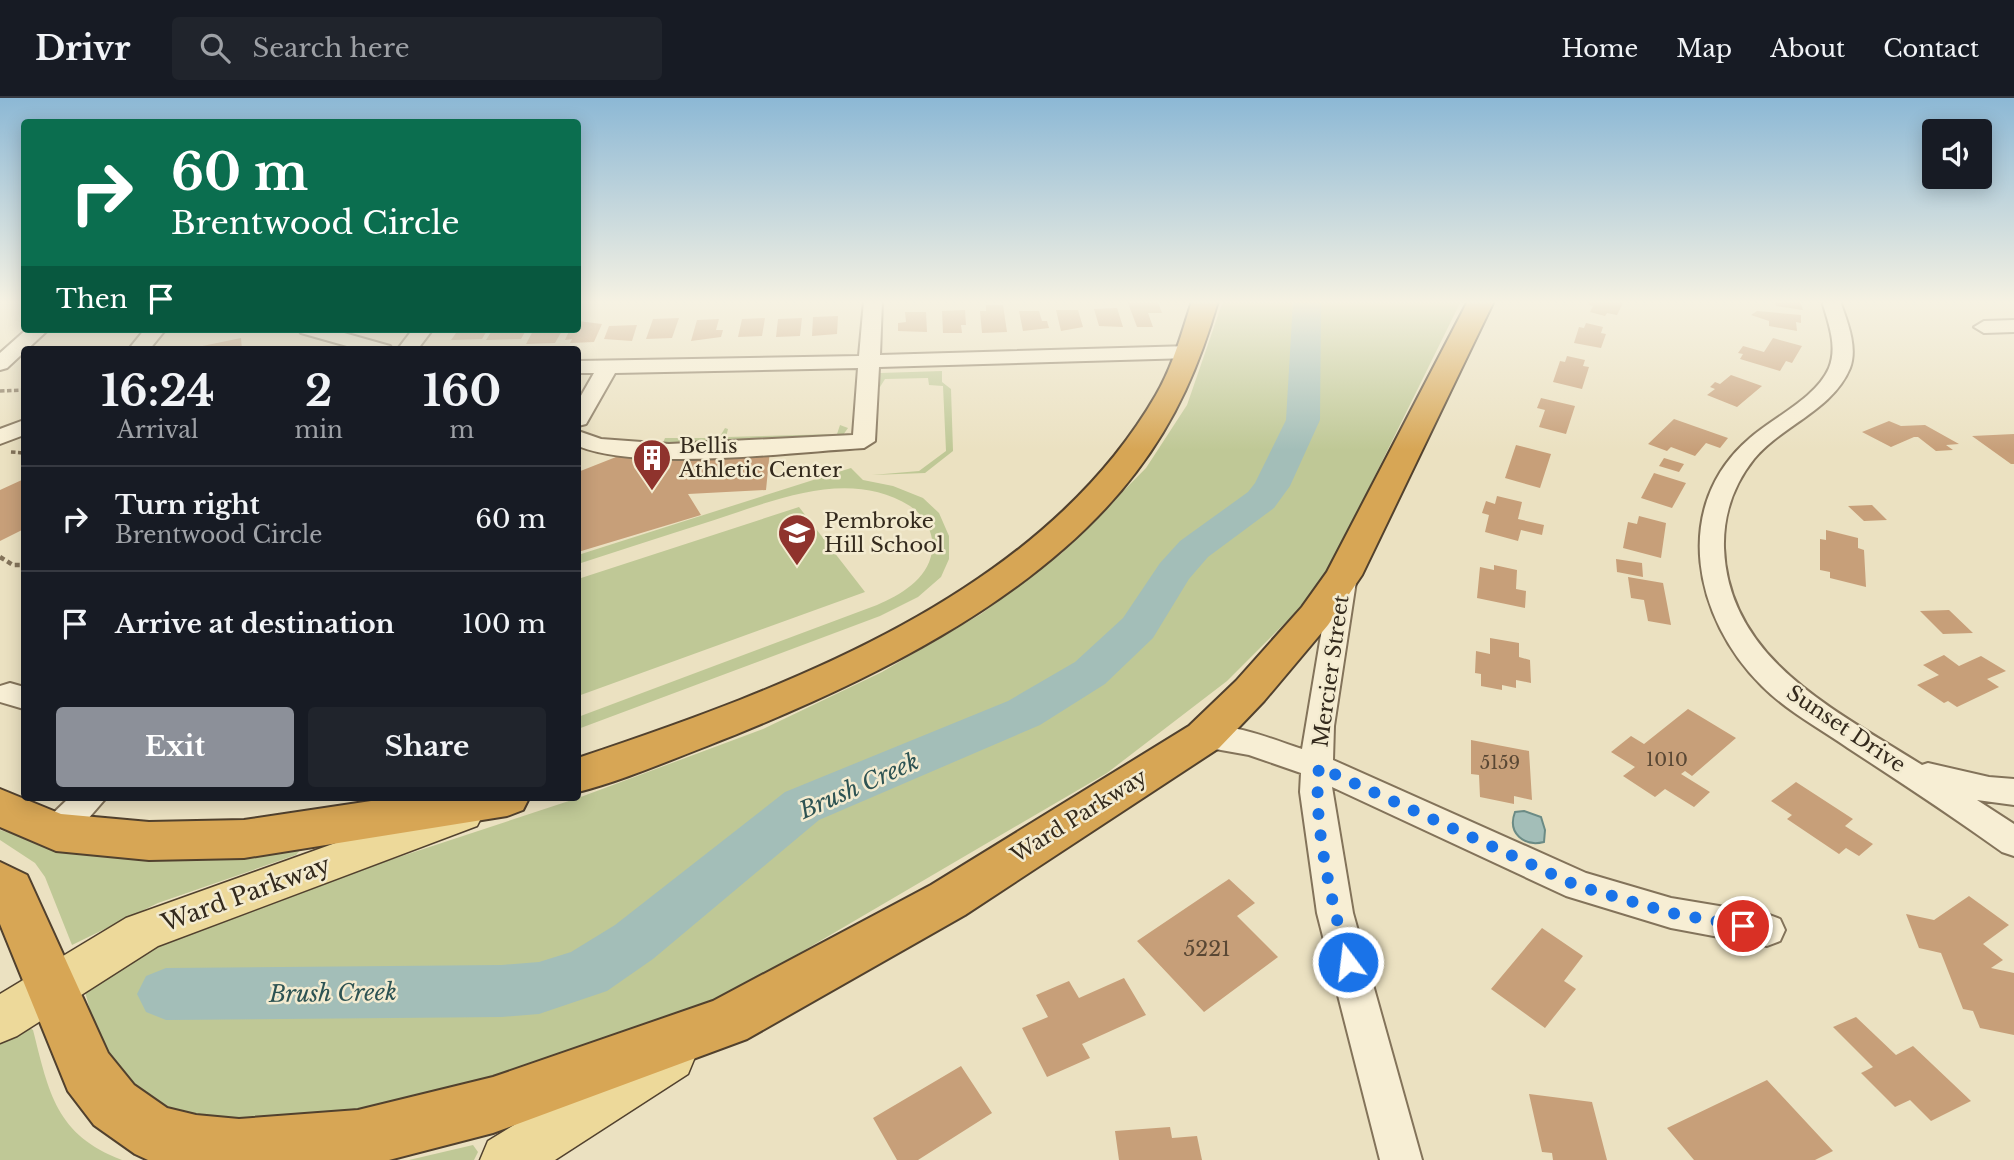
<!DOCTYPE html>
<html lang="en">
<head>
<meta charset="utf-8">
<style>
  :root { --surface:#171b24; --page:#20242c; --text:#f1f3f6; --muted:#9ea1a6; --line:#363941; --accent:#8c9099 }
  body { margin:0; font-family:"Libre Baskerville",serif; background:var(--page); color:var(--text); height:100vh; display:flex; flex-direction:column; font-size:26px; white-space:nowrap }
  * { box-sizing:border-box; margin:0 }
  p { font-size:23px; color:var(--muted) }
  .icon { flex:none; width:38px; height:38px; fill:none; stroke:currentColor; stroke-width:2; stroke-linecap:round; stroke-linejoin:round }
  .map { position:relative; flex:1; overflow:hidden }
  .details { position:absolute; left:21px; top:248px; width:560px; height:455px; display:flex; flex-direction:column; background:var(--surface); border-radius:7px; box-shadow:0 4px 18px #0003 }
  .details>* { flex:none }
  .guide { position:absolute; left:21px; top:21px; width:560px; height:214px; border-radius:7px; box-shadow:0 4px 18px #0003; background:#0b6e4f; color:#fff; overflow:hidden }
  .controls { position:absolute; left:1922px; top:21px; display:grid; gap:14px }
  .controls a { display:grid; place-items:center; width:70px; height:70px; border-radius:7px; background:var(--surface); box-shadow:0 4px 18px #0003; font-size:35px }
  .pin { position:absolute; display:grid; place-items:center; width:60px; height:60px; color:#fff; margin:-30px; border:4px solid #fff; border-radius:50%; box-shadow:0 2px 7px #0007 }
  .me { position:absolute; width:77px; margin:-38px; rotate:345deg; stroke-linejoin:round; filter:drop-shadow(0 0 5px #0008) }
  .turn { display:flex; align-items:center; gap:24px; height:147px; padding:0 35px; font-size:32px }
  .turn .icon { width:91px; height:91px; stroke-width:2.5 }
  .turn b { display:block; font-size:49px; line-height:60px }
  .then { display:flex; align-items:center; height:66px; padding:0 35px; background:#0003; gap:14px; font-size:26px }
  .eta { display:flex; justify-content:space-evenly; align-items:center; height:119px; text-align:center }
  .eta b { font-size:42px; font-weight:700; line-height:49px }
  .action { display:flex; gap:14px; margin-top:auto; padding:14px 35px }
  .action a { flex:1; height:80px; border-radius:7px; background:var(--accent); color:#fff; font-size:28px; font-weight:700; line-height:80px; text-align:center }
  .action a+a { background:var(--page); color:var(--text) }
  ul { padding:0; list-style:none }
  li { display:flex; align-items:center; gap:21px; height:105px; padding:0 35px; border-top:2px solid var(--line) }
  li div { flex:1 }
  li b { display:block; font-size:26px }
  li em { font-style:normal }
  header { display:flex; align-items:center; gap:42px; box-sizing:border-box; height:98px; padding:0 35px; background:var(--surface); border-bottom:2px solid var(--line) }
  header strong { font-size:33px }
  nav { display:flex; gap:38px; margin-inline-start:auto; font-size:24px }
  .search { width:490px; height:63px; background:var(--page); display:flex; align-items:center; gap:18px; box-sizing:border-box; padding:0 24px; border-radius:7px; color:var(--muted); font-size:26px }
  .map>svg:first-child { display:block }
  .green { fill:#bfc896 }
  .water { fill:#a3beb8; stroke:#6b8b85; stroke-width:2 }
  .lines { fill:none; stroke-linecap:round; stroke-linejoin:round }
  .river { fill:#a3beb8; fill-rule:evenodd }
  .building { fill:#c79f79 }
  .minor-casing { stroke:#83735a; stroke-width:4 }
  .major-casing { stroke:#51412e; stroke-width:3 }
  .highway-casing { stroke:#51412e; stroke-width:4 }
  .path-far1 { stroke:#83735a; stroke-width:3.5; stroke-dasharray:4.5 2.5; stroke-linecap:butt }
  .path { stroke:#83735a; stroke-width:4.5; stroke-dasharray:5 3.5; stroke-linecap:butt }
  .minor { fill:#f7eed4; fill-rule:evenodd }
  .major { fill:#edd99a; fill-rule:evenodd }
  .highway { fill:#d7a655; fill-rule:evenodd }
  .route { stroke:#1a73e8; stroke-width:12; stroke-dasharray:0 21.6 }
  .labels { text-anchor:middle; stroke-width:5; stroke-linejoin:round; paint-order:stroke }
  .number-label { font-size:18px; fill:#594734 }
  .poi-label { font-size:21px; fill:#342a1d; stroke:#f3ebd0; text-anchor:start }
  .street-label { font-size:21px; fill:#342a1d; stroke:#f3ebd0 }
  .near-number-label { font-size:21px; fill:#594734 }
  .water-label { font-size:23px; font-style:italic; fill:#2d5353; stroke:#f3ebd0 }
  .near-street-label { font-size:24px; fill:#342a1d; stroke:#f3ebd0 }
</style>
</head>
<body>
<header>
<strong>Drivr</strong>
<div class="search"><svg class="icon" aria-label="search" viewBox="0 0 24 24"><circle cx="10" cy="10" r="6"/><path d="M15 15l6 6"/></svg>Search here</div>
<nav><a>Home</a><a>Map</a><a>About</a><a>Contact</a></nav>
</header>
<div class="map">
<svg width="2014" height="1062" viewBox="0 0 2014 1062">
  <rect width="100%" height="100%" fill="#ebe1c1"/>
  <path class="green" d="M1223,203H1461L1331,467L1297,513L1227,583L1107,675L692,918L330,1030L187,1022L128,992L102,956L84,890L158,847L320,785L578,700L763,631L882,574L981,516L1062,455L1146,370L1187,307Z
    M942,273V284L951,291L953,353L925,375L872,377L919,373L946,353L943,288L929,287L928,280L885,281L880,289L877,286L880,275Z
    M840,327L848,330L843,337L838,338L663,345L665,340H719L725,330L728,331L726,339L837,336Z
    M851,370L863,382L893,388L923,400L939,415L949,438V461L941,479L918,499L880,518L578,631V619L877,507C900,497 927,482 932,454C935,436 925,418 910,408C846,368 769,405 705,425C662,439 620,452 578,466V457Z
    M799,409L865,494L578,598V481Z
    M0,732L43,745L301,751L296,757L158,805L72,847L45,779L35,765L0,742Z
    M26,927L33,932C49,995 56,1037 122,1062H0V943Z
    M473,1047L478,1054L474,1062H409Z"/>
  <path class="water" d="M1524,713L1541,719L1545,732L1544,744C1524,749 1507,735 1515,714Z"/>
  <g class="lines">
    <path class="river" d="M1293,203H1321L1320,322L1290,388L1274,410L1208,459L1189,481L1153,540L1105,586L1040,627L819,722L653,861L607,893L539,916L502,919L166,922L146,914L137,896L146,878L166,870L502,867L539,864L571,854L615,827L785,694L1008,603L1075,564L1123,520L1160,465L1180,443L1248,394L1255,385L1286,322Z"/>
  </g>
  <path class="building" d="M1591,203H1624L1617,217L1607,215L1605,218L1590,214L1593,208L1589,207Z
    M1775,203H1800L1803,212L1776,208Z
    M1158,204L1162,215H1148L1153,229H1137L1128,205Z
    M986,207H1003L1007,234L982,235L980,213H986Z
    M1117,210L1123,229L1099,228L1094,211Z
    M965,212L966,227H961L962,235H943L942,213Z
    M1056,212H1078L1083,229L1061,233Z
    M1019,213H1039L1042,223H1047L1049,230L1023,233Z
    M1757,213L1801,217V225L1796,224L1797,233L1769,228V223L1751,217Z
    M905,214H926L927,234L898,233V225L906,224Z
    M838,218L837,236L812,238L813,219Z
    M679,220L672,240L646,241L653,221Z
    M765,220L762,238L738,239L742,221Z
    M802,220L800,238L776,239L778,221Z
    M719,221L716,232H723L721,239L691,243L697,222Z
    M578,223L602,226L594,244L570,245L572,241L565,242L570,231H578Z
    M1586,225L1603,229L1601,235L1606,236L1601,250L1574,245L1579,229L1584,230Z
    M637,227L632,243L604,241L609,228Z
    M459,231H488L482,241L451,242Z
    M493,231H520L518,234H525L521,241L486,242Z
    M534,231H563L555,245L526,246Z
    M241,240L242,252H188V251Z
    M1773,240L1802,248L1792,265L1786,263L1780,273L1740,261L1743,256L1738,255L1743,248L1764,254Z
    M1567,258L1585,262L1583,268L1589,269L1582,291L1553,284L1560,263L1565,264Z
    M1731,277L1762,288L1737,309L1707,297L1715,291L1710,289L1715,284L1720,286Z
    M1541,300L1575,308L1566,336L1539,329L1545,312L1537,310Z
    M1674,321L1728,340L1720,350L1706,345L1695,358L1671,349L1667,353L1648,346Z
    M1889,323L1901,328L1925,327L1959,346L1946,347L1953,352L1936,353L1918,339H1914L1891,349L1862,334Z
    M2014,336V366H2011L1972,338Z
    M1516,347L1551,356L1540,390L1505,380Z
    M770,352L766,392L688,396L701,417L578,454V374L616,359Z
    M1664,360L1684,366L1679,374L1659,368Z
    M1654,375L1686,385L1672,410L1641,400Z
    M24,381V431L0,443V392Z
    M1497,398L1522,404L1518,421L1544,427L1542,437L1521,432L1518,443L1485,434L1489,417L1482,415L1486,403L1495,406Z
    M1872,407L1887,422L1864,423L1848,408Z
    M1639,418L1666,425L1661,460L1623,450L1628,424L1637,426Z
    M1826,432L1858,440V450L1864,452L1866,489L1830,480V474L1820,472V441L1826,442Z
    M1616,461L1642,465L1643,479L1617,474Z
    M1494,467L1517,472L1516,491L1526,493L1525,510L1477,500L1480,469L1494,472Z
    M1628,479L1663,485L1671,527L1648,523L1644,502L1631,500Z
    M1949,512L1973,535L1943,536L1920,513Z
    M1490,540L1519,545V559L1530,562L1531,585L1516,582V590L1502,587V592L1481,588V576L1475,575L1476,553L1490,556Z
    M1944,557L1959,568L1981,558L2006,573L1987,581L1999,589L1957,609L1948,603L1944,605L1917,587L1939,577L1923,567Z
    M1688,611L1736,640L1692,678L1685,673L1681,676L1710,694L1694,709L1665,691L1655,699L1623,678L1635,669L1611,654L1631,638L1644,646Z
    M1471,642L1529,653L1532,702L1514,698V706L1480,699L1479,677L1471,676Z
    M1796,684L1853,721L1845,728L1873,746L1859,758L1846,750L1839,756L1787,721L1792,717L1771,703Z
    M1229,781L1255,805L1237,818L1278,859L1204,914L1137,843Z
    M1969,798L2009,827L1983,846L2003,862L1991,870L2014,875V937L1980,930L1973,913L1963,911L1941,855L1919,850L1906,816L1934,822Z
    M1542,830L1583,858L1564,883L1576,891L1545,930L1491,891Z
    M1124,880L1146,917L1082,946L1090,960L1047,979L1022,930L1048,919L1036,897L1069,883L1079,900Z
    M1856,919L1896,957L1913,948L1971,1003L1931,1023L1910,1002L1895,1009L1861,975L1873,969L1833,929Z
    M961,968L992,1015L918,1062H897L873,1020Z
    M1767,982L1833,1053L1815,1062H1694L1667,1030Z
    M1529,996L1592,1004L1607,1062H1553L1552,1055L1542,1054Z
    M1170,1029L1172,1040L1197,1038L1202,1062H1119L1115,1033Z"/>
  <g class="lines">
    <defs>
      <path id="minor" d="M864,203H882L880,257L1190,248L1200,254L1190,260L879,269L875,343L864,350C790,354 643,374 578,348V333L601,341L669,346L853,337L858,270L615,275L586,326L578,328V303L594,275H578V263L859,258Z
        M1822,203H1840C1847,223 1858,249 1850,270C1833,312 1781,328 1754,361C1734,386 1723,417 1724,450C1728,563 1839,614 1922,667L1928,665L1989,679L2014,681V707L1977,702L2014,726V758L2002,754C1952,718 1900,684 1848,650C1819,630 1787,613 1762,588C1694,521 1670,408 1750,340C1774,319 1816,300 1829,270C1838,248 1828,224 1822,203Z
        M2014,222V234L1984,235L1974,229L1984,223Z
        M27,231H49L7,270L0,272V255Z
        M145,231H166L149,252H128Z
        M298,231H330L390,248L393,252H361L301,235Z
        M413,231H433L417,252H397Z
        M24,322V337L0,346V331Z
        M1344,469L1353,471L1357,477L1334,628L1333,662L1586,775L1671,800L1767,816L1780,821L1785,832L1780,843L1767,848L1671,830L1566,798L1332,689L1353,815L1422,1062H1380L1317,815L1300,694L1301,675L1249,657L1193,647L1189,639L1193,631C1227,621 1270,641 1302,651L1331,477L1335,471Z
        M10,585L24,589V611L0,604V588Z
        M69,700H106L68,744L56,748L44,744L39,734L44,724Z"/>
      <path id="major" d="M461,700L477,704L483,716L477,728L158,848L17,938L0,945V896L126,820Z
        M670,935L688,942L695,959L688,976L555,1062H480L488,1043L652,942Z"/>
      <path id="highway" d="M1192,203H1218C1200,266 1176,322 1136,374C1037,505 857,589 707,648C665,664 621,683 578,694V660C786,590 1040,498 1156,297C1173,268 1182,234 1192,203Z
        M1468,203H1494L1362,477L1328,527L1264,603L1219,650L965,817L747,941L493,1035L389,1062H148L135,1056L94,1027L68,993L0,826V764L27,777L108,955L134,987L167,1010L196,1017L239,1021L358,1012L493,979L713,903L931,787L1189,628L1236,583L1302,509L1327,474Z
        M0,691L61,716L149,724L244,722L391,700H529L523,712L507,718L244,760L149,762L56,753L0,729Z"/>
    </defs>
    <use href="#minor" class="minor-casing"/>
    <use href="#major" class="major-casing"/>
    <use href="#highway" class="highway-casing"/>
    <path class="path-far1" d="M0,293L24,292
      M11,354L24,355"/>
    <path class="path" d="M0,459L13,467H24"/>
    <use href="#minor" class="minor"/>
    <use href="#major" class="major"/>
    <use href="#highway" class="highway"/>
  </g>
  <linearGradient id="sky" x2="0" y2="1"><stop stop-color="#8cb8d5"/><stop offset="0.58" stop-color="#f6f2e3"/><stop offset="1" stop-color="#f6f2e3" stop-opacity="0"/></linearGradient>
  <rect width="2014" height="352" fill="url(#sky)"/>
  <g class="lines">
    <path class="route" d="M1348,864C1333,808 1312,727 1319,669L1578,788L1671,815L1743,828"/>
  </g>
  <defs>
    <symbol id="building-pin" viewBox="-11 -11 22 30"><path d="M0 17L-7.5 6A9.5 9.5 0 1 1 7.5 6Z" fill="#8f332d" stroke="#f3ebd0"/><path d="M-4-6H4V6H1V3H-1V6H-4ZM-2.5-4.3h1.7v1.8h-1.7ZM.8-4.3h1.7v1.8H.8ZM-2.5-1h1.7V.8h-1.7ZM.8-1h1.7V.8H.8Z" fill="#fff"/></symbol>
    <symbol id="school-pin" viewBox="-11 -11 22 30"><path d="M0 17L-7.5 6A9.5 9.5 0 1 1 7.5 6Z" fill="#8f332d" stroke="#f3ebd0"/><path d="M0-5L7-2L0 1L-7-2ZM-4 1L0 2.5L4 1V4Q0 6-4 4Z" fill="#fff"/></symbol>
  </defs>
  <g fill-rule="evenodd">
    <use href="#building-pin" x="630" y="338" width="44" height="60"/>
    <use href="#school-pin" x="775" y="413" width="44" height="60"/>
  </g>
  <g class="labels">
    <g class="number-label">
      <text x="1667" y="668">1010</text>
      <text x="1500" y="671">5159</text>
    </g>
    <g class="poi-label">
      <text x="679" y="355">Bellis<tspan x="679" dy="24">Athletic Center</tspan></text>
      <text x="824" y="430">Pembroke<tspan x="824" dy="24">Hill School</tspan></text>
    </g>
    <g class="street-label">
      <text transform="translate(1331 573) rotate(-82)" y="7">Mercier Street</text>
      <text transform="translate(1846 631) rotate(34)" y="7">Sunset Drive</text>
      <text transform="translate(1079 718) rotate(-32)" y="7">Ward Parkway</text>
    </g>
    <g class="near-number-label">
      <text x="1207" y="858">5221</text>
    </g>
    <g class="water-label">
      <text transform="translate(859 688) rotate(-24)" y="8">Brush Creek</text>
      <text transform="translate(333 895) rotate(-1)" y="8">Brush Creek</text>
    </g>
    <g class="near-street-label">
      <text transform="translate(246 796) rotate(-20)" y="8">Ward Parkway</text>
    </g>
  </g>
</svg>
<div class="controls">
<a><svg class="icon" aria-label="sound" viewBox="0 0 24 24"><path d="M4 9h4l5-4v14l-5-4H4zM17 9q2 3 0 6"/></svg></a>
</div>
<div class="pin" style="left:1743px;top:828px;background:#d93025"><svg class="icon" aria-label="arrive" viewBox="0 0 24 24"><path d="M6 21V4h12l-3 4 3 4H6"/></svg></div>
<svg class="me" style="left:1348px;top:864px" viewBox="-20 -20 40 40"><circle r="17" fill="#1a73e8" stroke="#fff" stroke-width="3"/><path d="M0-11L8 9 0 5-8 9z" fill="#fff"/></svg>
<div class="guide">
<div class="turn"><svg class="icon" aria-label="right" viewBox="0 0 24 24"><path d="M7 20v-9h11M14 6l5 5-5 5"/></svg><div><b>60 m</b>Brentwood Circle</div></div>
<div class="then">Then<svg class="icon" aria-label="arrive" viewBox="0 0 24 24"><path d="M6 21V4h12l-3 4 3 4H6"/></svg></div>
</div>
<section class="details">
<div class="eta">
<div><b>16:24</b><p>Arrival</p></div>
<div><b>2</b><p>min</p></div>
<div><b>160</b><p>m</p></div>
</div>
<ul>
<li><svg class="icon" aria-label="right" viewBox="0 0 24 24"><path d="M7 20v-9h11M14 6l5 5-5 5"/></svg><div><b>Turn right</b><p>Brentwood Circle</p></div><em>60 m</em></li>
<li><svg class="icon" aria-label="arrive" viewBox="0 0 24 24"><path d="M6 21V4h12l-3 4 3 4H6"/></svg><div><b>Arrive at destination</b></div><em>100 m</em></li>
</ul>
<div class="action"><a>Exit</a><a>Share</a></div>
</section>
</div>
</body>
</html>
